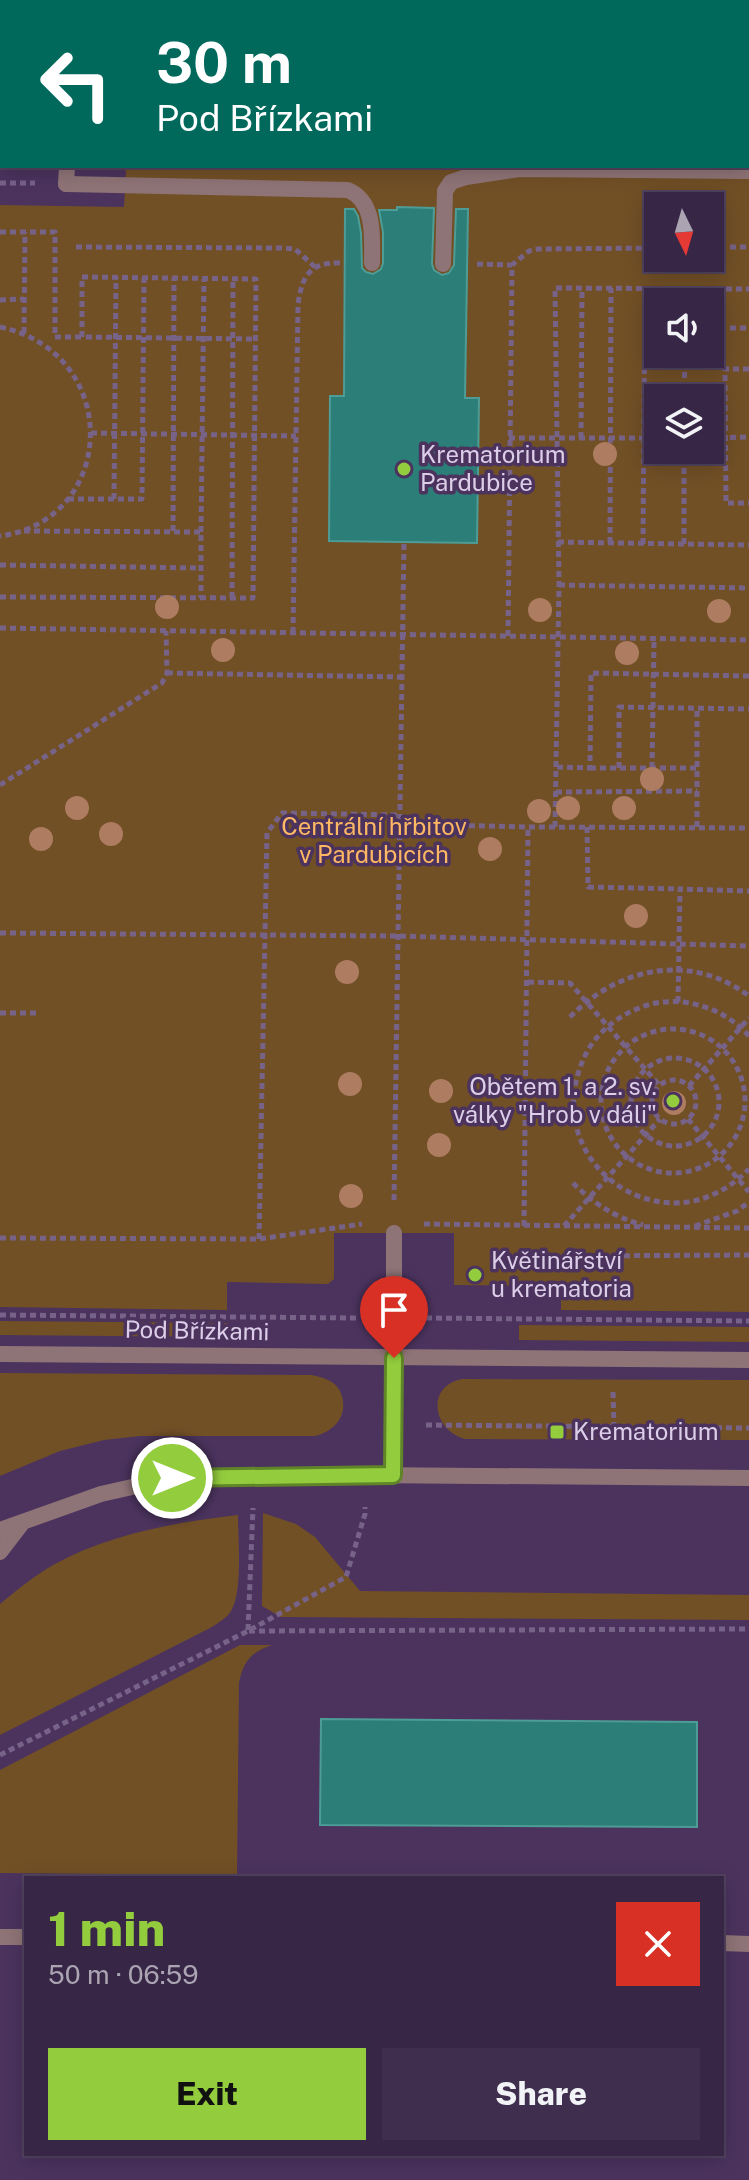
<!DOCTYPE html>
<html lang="en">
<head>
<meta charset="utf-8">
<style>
  :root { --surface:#382646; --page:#3f2e4d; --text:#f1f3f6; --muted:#aba5b3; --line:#52435f; --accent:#93cc3d }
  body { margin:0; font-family:"Public Sans",sans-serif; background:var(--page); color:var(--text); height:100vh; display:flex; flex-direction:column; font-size:30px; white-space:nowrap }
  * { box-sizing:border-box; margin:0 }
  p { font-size:26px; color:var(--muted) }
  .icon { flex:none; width:44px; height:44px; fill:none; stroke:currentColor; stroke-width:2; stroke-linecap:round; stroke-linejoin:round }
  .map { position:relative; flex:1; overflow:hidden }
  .sheet { position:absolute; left:24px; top:1876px; width:700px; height:280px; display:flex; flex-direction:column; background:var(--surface); border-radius:0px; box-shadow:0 4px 20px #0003,0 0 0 2px var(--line) }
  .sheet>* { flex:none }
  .guide { position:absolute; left:0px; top:0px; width:750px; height:168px; box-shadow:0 4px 20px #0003,0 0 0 2px var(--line); background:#00695c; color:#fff; overflow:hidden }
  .needle { width:52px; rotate:175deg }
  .fabs { position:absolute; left:644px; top:192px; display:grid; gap:16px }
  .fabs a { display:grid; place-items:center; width:80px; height:80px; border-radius:0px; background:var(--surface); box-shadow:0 4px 20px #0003,0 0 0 2px var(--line); font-size:40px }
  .pin { position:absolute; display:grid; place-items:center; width:68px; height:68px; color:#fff; margin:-82px -34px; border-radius:50% 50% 50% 0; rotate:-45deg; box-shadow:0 0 8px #0007 }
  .pin .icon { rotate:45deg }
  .me { position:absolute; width:88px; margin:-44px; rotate:90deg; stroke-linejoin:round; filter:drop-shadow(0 0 6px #0008) }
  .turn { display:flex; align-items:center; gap:28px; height:168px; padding:0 24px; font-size:36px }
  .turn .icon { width:104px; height:104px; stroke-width:2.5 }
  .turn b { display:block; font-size:56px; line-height:68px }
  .round { display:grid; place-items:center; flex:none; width:84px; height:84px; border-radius:0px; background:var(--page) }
  .summary { display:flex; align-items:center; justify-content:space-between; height:136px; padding:0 24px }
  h1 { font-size:48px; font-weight:800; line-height:60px; color:var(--accent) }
  .primary-button { display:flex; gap:16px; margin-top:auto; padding:16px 24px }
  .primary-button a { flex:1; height:92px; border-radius:0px; background:var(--accent); color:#111; font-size:32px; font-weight:800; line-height:92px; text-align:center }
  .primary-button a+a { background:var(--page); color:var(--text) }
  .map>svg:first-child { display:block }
  .green { fill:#725026; fill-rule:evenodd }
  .building { fill:#2c7e78; stroke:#4e9c96; stroke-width:2 }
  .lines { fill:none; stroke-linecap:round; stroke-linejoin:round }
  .path { stroke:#776288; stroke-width:5; stroke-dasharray:6 4; stroke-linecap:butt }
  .service { stroke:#8f7477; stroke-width:16 }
  .minor { stroke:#8f7477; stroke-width:16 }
  .tertiary { stroke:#8f7477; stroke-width:16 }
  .tree { fill:#ad7c61 }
  .route-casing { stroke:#608528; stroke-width:20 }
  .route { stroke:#93cc3d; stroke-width:14 }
  .poi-dot { fill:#93cc3d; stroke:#4b335e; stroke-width:3 }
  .labels { text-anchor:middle; stroke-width:7; stroke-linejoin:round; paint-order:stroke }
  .poi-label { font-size:24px; fill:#dccee8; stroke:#4b335e; text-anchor:start }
  .park-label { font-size:24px; fill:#feb763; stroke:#4b335e }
  .street-label { font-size:24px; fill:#dccee8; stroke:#4b335e }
</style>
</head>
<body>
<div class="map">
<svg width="749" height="2180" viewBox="0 0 749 2180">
  <rect width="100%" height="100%" fill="#4b335e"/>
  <path class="green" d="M0,0H54V2H2V166H39V168L0,167Z
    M108,0H749V1312L561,1310V1286L454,1285V1233H334V1279L328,1284L227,1282V1310L0,1307V205L124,207L126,171L117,166H748V2H107ZM658,206H710V258H658ZM658,302H710V354H658ZM658,398H710V450H658Z
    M0,1321L228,1323L227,1337L0,1335Z
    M519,1325L749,1327V1342L519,1340Z
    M0,1373L311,1375C321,1377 335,1380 340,1391C350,1413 336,1431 315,1436H140L104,1440L60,1451L0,1476Z
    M462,1379L749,1380V1440L465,1439C432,1430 426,1386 462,1379Z
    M263,1513L296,1524L315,1537L360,1591L749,1595V1620L281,1617L262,1606Z
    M238,1515C238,1539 243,1591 231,1611C227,1618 219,1622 212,1627L0,1735V1604C17,1590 35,1575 55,1564C110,1534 176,1522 238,1515Z
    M240,1645H272C251,1652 243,1662 239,1683L237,1875L0,1873V1770Z"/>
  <path class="building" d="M397,207L434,208L432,264L434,270L442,275L449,273L454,265L456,209H468L465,398H479L477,543L329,541L330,396H344L345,209H354L358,216L361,233L362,268L366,272L373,274L381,269L383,263V232L379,210H397Z
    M321,1719L697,1722V1827L320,1825Z"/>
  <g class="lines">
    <path class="path" d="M0,183H35
      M0,232H55V337H82
      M76,247L284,248L295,249L315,267
      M710,247H749
      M477,264L512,265
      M0,300L24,299
      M0,327C123,353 118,520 0,536
      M710,328H749
      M24,333L25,232
      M749,369H725L726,503H749
      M684,398L685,354
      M91,433L296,436
      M509,438H658
      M581,438L582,288
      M710,438L749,437
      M68,499H142L144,278
      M114,499L116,277
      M24,531L201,532V598
      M173,531L174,278
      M201,532L204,279
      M558,542L749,545
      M610,543L611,288
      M643,544L645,288
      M684,544V450
      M0,565L201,568
      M559,585L749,588
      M0,597L253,598L256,279L82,277V337L255,339
      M232,598L233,279
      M0,628L749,640
      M293,633L298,304C302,277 309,262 340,263
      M508,636L512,265L529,251L538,249L658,248
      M167,673L402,677
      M557,767L590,768L591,673L749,676
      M590,768H697
      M619,768V707L749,709
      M652,768L654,638
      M0,785L162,683L167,673L166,631
      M556,792L697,791
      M399,824L528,827
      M555,827L559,585L555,288L749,289
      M587,827L588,887L680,889
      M697,827V708
      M0,933L398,936L749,946
      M528,982L570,983L659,1085
      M678,1002L680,889L749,891
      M0,1013H36
      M570,1017C619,967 690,952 749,996
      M601 1101a72 72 0 1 1 144 0a72 72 0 1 1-144 0Z
      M749,1036C726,1010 690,997 656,1003C628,1009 602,1026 588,1050C529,1158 664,1257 749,1169
      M631 1102a44 44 0 1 1 88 0a44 44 0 1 1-88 0Z
      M652 1102a22 22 0 1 1 44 0a22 22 0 1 1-44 0Z
      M689,1086L749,1018
      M688,1119L749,1192
      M573,1183C593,1203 614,1217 643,1225
      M394,1200L404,542
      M424,1224L749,1228
      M524,1226L528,827L749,828
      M564,1226L660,1119
      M695,1226L737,1211L749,1202
      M0,1238L259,1239L362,1224
      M259,1239L267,833L282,813L399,815
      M564,1256L749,1255
      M0,1315L360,1318
      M426,1318L749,1321
      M613,1392L614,1427
      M426,1425L749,1428
      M248,1630L253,1508
      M249,1631L749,1629
      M0,1755L248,1631L346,1577L365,1514V1507"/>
    <path class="service" d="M520,0L521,2
      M327,2V0
      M66,184L348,190C376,202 372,238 372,263
      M443,264L445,191L451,182L466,177L519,169L749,171
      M394,1358V1233
      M0,1937H26
      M722,1943L749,1944"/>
    <path class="minor" d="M81,2V0
      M66,184L67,166
      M0,1354L749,1360
      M393,1475L394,1358"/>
    <path class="tertiary" d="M0,1530L101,1494L172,1478L365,1475L749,1478
      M0,1552L23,1522"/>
  </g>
  <g class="tree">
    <circle cx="605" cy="454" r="12"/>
    <circle cx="167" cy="607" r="12"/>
    <circle cx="540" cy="610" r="12"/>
    <circle cx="719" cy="611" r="12"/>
    <circle cx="223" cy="650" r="12"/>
    <circle cx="627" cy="653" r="12"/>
    <circle cx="652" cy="779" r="12"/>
    <circle cx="77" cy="808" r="12"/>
    <circle cx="568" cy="808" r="12"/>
    <circle cx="624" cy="808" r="12"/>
    <circle cx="539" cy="811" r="12"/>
    <circle cx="111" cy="834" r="12"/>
    <circle cx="41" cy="839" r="12"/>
    <circle cx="490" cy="849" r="12"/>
    <circle cx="636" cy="916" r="12"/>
    <circle cx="347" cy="972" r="12"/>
    <circle cx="350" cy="1084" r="12"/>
    <circle cx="441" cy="1091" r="12"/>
    <circle cx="674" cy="1103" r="12"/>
    <circle cx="439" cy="1145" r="12"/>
    <circle cx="351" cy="1196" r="12"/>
  </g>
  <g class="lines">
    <defs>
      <path id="route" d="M172,1478L393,1475L394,1358"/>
    </defs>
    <use href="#route" class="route-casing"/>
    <use href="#route" class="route"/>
  </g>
  <g class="poi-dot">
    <circle cx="404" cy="469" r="8"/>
    <circle cx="673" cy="1101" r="8"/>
    <circle cx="475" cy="1275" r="8"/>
    <rect x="549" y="1424" width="16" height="16" rx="4"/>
  </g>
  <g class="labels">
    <g class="poi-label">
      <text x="420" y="463">Krematorium<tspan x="420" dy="28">Pardubice</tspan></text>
      <text x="657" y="1095" text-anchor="end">Obětem 1. a 2. sv.<tspan x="657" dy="28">války "Hrob v dáli"</tspan></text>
      <text x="491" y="1269">Květinářství<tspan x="491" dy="28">u krematoria</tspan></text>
      <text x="573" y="1440">Krematorium</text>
    </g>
    <g class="park-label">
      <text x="374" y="835">Centrální hřbitov<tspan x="374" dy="28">v Pardubicích</tspan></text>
    </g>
    <g class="street-label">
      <text transform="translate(197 1331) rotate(1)" y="8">Pod Břízkami</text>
    </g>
  </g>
</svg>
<div class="fabs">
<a><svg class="needle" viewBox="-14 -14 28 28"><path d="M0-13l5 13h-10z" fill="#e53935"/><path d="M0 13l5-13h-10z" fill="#aba5b3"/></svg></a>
<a><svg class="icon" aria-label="sound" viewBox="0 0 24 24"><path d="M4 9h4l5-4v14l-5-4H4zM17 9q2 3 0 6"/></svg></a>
<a><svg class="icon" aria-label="layers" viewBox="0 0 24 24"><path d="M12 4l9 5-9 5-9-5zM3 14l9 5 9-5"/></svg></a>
</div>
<div class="pin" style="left:394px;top:1358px;background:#d93025"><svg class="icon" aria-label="arrive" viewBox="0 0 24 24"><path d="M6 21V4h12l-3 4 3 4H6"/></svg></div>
<svg class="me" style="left:172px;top:1478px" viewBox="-20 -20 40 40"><circle r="17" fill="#93cc3d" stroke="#fff" stroke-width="3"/><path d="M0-11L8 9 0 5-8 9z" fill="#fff"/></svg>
<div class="guide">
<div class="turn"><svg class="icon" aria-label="left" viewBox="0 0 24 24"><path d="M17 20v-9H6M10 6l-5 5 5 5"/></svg><div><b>30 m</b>Pod Břízkami</div></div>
</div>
<section class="sheet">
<div class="summary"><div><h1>1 min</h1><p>50 m · 06:59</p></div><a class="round" style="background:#d93025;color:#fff"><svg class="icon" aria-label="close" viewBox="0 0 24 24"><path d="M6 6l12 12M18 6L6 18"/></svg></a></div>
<div class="primary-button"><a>Exit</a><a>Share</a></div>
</section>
</div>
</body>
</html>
